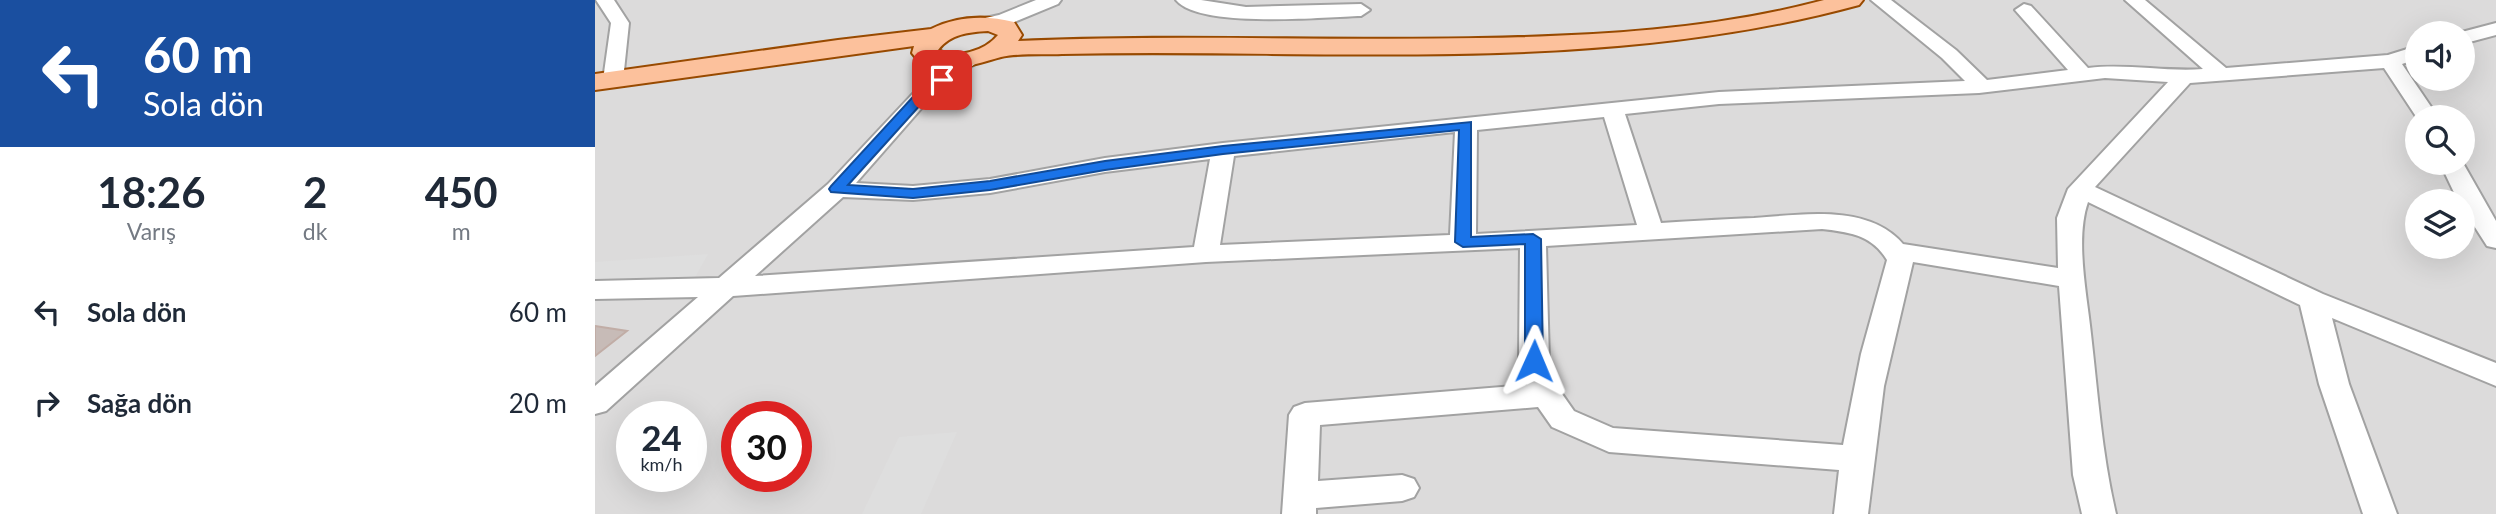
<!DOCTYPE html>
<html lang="tr">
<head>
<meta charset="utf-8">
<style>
  :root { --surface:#fff; --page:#f2f2f3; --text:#1f2937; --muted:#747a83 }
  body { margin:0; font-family:Lato,sans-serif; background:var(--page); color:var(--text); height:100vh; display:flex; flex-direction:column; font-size:26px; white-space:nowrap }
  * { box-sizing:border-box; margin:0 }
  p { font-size:23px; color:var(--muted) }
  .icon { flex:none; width:38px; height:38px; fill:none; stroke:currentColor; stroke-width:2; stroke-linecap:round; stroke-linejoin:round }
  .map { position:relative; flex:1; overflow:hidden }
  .side { display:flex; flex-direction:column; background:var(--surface); width:595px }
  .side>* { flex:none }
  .top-card { background:#1a4fa0; color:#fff; overflow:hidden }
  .controls { position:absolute; left:1810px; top:21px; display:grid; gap:14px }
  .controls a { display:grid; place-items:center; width:70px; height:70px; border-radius:50%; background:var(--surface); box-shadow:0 7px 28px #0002; font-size:35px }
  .speed { position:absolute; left:21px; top:401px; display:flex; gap:14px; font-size:35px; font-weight:700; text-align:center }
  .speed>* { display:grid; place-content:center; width:91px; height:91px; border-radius:50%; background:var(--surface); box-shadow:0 7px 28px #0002; line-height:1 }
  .speed small { font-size:18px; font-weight:400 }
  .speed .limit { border:10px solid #d22; background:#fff; color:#111 }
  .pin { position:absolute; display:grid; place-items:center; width:60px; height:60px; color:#fff; margin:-30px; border-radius:14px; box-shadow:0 4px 10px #0006 }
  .me { position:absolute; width:77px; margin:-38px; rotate:1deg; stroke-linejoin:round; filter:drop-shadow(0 0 5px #0008) }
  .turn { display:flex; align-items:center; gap:24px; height:147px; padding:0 28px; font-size:32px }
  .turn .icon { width:91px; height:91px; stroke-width:2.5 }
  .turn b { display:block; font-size:49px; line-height:60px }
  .eta { display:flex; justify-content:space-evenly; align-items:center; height:119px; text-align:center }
  .eta b { font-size:42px; font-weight:700; line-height:49px }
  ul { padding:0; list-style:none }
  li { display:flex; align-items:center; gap:21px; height:91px; padding:0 28px }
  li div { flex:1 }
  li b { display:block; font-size:26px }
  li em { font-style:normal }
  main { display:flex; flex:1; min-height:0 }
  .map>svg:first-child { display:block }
  .residential { fill:#dcdbdb; fill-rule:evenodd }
  .parking { fill:#dedede }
  .building { fill:#c7bbb7; stroke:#c1ada6; stroke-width:2 }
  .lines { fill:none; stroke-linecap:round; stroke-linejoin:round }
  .minor-casing { stroke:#a2a2a2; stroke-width:4 }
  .major-casing { stroke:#984a00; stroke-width:4 }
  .minor { fill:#fff; fill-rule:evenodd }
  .major { fill:#fcc19c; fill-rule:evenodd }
  .route { fill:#1a73e8; stroke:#114b97; stroke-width:2 }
</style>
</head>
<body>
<main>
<section class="side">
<div class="top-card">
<div class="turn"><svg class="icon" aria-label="left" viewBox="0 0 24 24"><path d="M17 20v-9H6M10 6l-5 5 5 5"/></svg><div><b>60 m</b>Sola dön</div></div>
</div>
<div class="eta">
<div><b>18:26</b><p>Varış</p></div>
<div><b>2</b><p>dk</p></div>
<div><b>450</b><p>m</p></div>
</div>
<ul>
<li><svg class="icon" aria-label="left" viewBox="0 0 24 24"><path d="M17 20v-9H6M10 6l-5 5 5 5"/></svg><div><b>Sola dön</b></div><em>60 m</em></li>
<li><svg class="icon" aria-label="right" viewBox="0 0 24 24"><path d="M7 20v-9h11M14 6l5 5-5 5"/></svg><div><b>Sağa dön</b></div><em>20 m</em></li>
</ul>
</section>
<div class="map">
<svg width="1901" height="514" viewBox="0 0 1901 514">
  <rect width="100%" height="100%" fill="#efe9e4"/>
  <path class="residential" d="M0,0H1901V514H0ZM1822,33H1867V79H1822ZM1822,117H1867V163H1822ZM1822,201H1867V247H1822ZM37,416H96V476H37ZM142,416H201V476H142Z"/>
  <path class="parking" d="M113,254L94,288L0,290V262Z
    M362,432L326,514H267L304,437Z"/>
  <path class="building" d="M0,326L32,331L0,356Z"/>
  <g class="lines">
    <defs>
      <path id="minor" d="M1,0H19L34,23L28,80L25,84H11L8,80L16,23Z
        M441,0H466L463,4L417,23L388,30L379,24L381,20L404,15Z
        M581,0H606L651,7L766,4L775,10L766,16C729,17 604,29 581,0Z
        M1276,0H1296L1361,50L1392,80L1473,70L1420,10L1429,4L1436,6L1493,68C1531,63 1570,72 1608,69L1530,0H1550L1631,68L1793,55L1822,46V59L1807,64L1843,117L1822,118L1789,68L1595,83L1500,187L1728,294L1901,363V386L1737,318L1754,384L1802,514H1768L1724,384L1705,305L1493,202C1480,239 1492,295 1496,334C1503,395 1507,455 1521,514H1487L1478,475L1464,286L1318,262L1289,386L1273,514H1239L1244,470L1014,452L957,427L943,407L725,425L723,481L807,475L819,479L824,488L819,497L807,501L721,508V514H687L694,415L699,407L710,403L932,385L924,361L925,248L611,262L138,296L11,411L0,414V386L103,297L0,299V281L124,278L233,184L325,86L371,54H385L388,58L339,94L261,183L318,186L395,179L510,158L628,143L1124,92L1370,81L1347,58ZM1510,78L1573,82L1473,189L1462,218L1463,268L1308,244C1273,203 1206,215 1159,218C1128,219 1097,221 1066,223L1030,114L1124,104L1384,93ZM1009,117L1042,225L881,234L882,130ZM860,132L855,235L625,245L639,156ZM615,159L599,247L160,276L248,197L318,200L395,193L510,172ZM1227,229C1254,232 1277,235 1292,260L1266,354L1248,445L1018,428L979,411L965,391L954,361L951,246Z
        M1901,23V35L1867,44V33H1863Z
        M1845,163H1868L1901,221V248L1892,246L1867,207V201H1863Z"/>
      <path id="major" d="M1229,0H1268L1264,5C1004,76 733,48 467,54C448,55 424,53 406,57C380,64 337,81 317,53L319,46L0,90V74L243,40L336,29C362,16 391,15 419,22L427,35L423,41C577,34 730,41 883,38C999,36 1117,30 1229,0ZM393,31L403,35C390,51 362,59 343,50C355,34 374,32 393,31Z"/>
    </defs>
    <use href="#minor" class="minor-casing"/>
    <use href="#major" class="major-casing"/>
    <use href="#minor" class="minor"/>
    <use href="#major" class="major"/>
  </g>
  <path class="route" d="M347,76L352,77V82L336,93L253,185L318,189L395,181L510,161L628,146L876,122V237L938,234L946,239L948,361L945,365H932L930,361V244L868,247L860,242L864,130L628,154L510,170L395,190L318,198L236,192L234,189L236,186L327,87Z"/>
</svg>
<div class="controls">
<a><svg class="icon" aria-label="sound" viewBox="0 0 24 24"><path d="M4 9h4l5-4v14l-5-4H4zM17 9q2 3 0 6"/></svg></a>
<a><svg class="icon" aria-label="search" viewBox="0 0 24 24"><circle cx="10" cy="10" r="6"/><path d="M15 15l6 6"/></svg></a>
<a><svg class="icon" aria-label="layers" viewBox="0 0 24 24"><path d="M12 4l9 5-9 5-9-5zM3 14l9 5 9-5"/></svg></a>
</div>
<div class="speed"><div>24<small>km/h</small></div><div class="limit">30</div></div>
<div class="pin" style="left:347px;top:80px;background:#d93025"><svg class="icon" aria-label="arrive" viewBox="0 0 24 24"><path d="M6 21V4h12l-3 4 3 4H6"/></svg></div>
<svg class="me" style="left:939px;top:361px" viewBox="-20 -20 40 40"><path d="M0-17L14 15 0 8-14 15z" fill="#1a73e8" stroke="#fff" stroke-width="4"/></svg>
</div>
</main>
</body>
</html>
